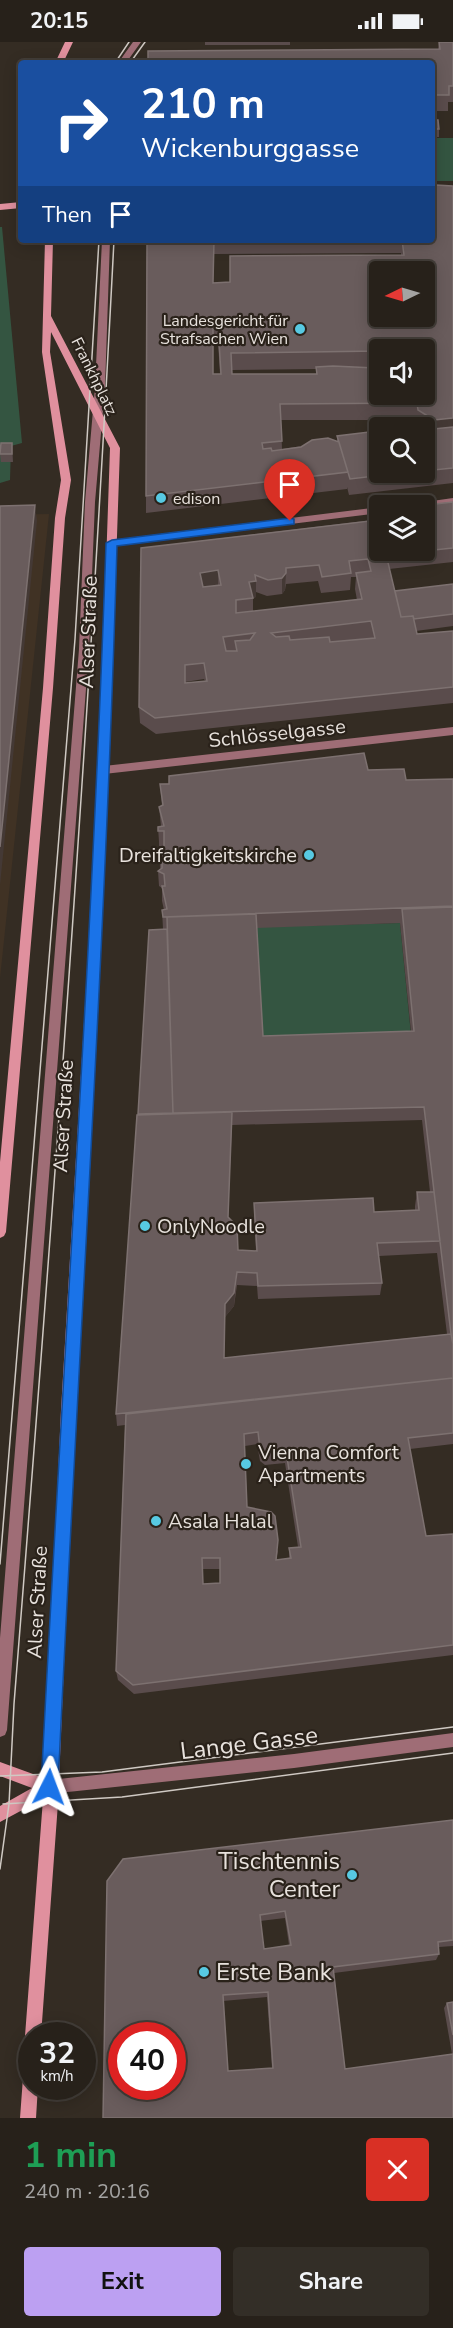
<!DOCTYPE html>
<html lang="en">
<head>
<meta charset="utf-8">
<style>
  :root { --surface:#27211a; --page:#332e27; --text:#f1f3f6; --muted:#a4a3a2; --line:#433e39; --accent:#bca0f2 }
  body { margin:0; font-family:"Nunito Sans",sans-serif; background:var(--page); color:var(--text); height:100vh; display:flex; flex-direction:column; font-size:22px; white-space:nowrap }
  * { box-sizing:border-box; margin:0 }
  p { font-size:20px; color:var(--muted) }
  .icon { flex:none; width:33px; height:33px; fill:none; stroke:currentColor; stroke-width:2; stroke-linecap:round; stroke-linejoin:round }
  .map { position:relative; height:2076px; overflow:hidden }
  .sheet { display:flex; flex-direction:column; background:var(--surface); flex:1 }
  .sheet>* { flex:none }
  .top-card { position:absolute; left:18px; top:18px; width:417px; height:183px; border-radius:6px; box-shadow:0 3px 15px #0003,0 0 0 2px var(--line); background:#1a4fa0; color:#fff; overflow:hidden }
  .needle { width:39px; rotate:265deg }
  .tools { position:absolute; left:369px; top:219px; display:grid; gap:12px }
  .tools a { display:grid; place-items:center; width:66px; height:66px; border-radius:6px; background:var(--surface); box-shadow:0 3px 15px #0003,0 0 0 2px var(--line); font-size:30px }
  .speed { position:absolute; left:18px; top:1980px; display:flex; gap:12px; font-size:30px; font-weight:700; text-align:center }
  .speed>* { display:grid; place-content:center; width:78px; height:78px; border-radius:50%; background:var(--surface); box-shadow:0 3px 15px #0003,0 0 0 2px var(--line); line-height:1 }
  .speed small { font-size:15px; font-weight:400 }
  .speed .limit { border:9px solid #d22; background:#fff; color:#111 }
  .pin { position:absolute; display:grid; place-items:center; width:51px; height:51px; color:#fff; margin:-62px -26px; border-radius:50% 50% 50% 0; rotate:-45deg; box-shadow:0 0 6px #0007 }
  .pin .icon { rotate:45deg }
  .me { position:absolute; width:66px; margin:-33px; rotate:3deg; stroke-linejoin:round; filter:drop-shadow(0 0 4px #0008) }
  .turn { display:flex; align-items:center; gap:21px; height:126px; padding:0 24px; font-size:27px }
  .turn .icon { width:78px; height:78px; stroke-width:2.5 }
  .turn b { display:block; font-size:42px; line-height:51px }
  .then { display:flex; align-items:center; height:57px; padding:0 24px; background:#0003; gap:12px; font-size:22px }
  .round { display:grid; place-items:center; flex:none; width:63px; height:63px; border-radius:6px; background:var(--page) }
  .head { display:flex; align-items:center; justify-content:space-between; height:102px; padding:0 24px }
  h1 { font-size:36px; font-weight:700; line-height:45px; color:#1e9e55 }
  .action { display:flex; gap:12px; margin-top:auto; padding:12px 24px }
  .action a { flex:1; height:69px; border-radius:6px; background:var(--accent); color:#111; font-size:24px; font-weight:700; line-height:69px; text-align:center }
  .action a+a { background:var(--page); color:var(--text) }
  .status { display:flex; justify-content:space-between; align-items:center; height:42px; padding:0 30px; background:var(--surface); direction:ltr }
  .status svg { height:16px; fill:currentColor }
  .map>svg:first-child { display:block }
  .education { fill:#403224 }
  .green { fill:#345541 }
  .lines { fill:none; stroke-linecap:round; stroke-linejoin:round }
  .lane { fill:#9f6d76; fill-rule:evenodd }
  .street { fill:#9f6d76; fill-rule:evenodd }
  .secondary { fill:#e0909e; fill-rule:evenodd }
  .tram { stroke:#cfc9c3; stroke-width:1.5 }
  .wall { fill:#5a4c4c; fill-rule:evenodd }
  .shaded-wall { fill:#443935 }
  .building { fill:#695c5c; stroke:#7d7170; stroke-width:1.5; fill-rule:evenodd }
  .route { fill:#1a73e8; stroke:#114b97; stroke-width:1.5 }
  .poi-dot { fill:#57c9e2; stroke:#2a221a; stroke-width:2 }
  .labels { text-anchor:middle; stroke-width:4.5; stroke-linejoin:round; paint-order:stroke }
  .far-poi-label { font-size:16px; fill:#e8e2dd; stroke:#2a221a; text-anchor:end }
  .far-street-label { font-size:16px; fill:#e8e2dd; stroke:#2a221a }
  .street-label { font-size:20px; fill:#e8e2dd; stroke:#2a221a }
  .poi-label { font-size:20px; fill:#e8e2dd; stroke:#2a221a; text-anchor:start }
  .near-street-label { font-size:24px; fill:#e8e2dd; stroke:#2a221a }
  .near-poi-label { font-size:24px; fill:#e8e2dd; stroke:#2a221a; text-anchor:end }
</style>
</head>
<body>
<div class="status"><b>20:15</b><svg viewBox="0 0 49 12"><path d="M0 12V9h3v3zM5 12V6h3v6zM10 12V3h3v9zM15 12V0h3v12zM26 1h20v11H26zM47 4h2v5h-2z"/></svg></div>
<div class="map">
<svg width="453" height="2076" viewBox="0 0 453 2076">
  <rect width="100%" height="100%" fill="#342c23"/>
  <path class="education" d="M49,472L0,936V473Z"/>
  <path class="green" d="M432,96H453V139H432Z
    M0,185H2L22,401L11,404L10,438L0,441Z
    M400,881L412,1003L262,1007L255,885Z"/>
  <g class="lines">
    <path class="lane" d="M133,0H141L126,21H118Z
      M102,198H110L105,345L95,460L89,607L7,1688L5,1693L0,1695V1596L79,607L85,460L95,345Z"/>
    <path class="street" d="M453,456V462L424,466V464H414L418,461Z
      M380,465V471L112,504L107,501L112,498Z
      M453,685V693L104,732L99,728L104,724Z
      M453,1691V1705L294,1726L49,1752L44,1750L42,1745L44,1740L49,1738L294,1712Z"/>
    <path class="secondary" d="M65,0H73L63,21H55Z
      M21,160V166L0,168V162Z
      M45,198H53L51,274L120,406L109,728L75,1368L58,1761L41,1994H32V2001L27,2000L25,1994L43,1757L0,1780V1764L32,1746L0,1734V1720L44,1736L61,1368L99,728L110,406L51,290L50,310L71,438L65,476L53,646L6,1190L4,1194L0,1196V1120L43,646L55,476L61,438L42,310Z
      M32,2014V2044H38L36,2076H20L24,2022L26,2016Z"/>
    <path class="tram" d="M115,21L129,0
      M130,21L145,0
      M0,1522L75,597L99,198
      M0,1734L102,1730L453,1685
      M3,1762L122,1755L453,1711
      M0,1827L9,1762L14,1662C53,1174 89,687 114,198"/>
  </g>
  <path class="wall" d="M205,0H290V3H205Z
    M439,0H453V60H448V69H432V21L438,7Z
    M432,78L439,87V95H432Z
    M453,144V441L349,453L347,445V447L146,471V454L147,198H432ZM401,211V213L230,240L213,241L214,212ZM213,300H218L220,332H213ZM380,308H424L380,352L377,331L375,326H380ZM316,327V332H232L231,328ZM281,378H416V385L424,386V430H380L337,394V399L282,407Z
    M12,401L13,420H1L0,412Z
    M453,460V520L389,527L395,549L453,542V584L416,589L417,592L453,589V661L156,692L140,681L139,665L141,506L373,478V468ZM351,535H356L355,547L357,558L253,569V556L256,555V550L267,554L282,552L285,548L286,542L318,539L321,551L350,548ZM204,637L205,639L185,641V640Z
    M368,728L406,738L453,737V1402L410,1407L426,1494L453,1492V1613L134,1652L118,1638L116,1629L125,1383L117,1384L116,1372L138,1072L163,887L162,868H164L162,859V846L159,844L158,829L161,826H160L159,806H164V804H159V800L158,785L161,784L159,765L162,764L160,742ZM400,881L411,990L263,994L256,886ZM422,1078L430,1150H417L415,1164V1168L374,1170L254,1161V1174L256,1209L238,1208L228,1175L232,1083ZM437,1211L447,1292L224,1316L225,1275L234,1264L237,1243L257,1244L258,1257L380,1253L382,1241L379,1214ZM257,1402L260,1419L265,1423L285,1421L298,1505L289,1506V1517L276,1518L278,1509L247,1465L245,1404ZM202,1527H220V1541L203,1542Z
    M453,1778V1904L439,1905V1912L436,1918L334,1931L345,2027L452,2012L444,1966L447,1961L453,1960V2076H103L107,1839ZM285,1876L289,1903L264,1907L260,1879ZM267,1955L272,2026L228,2029L223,1959Z"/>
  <path class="shaded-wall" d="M453,376V392L432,395L434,378Z
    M35,463L37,479L0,843V805Z
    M218,528V544L200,547V531Z
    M286,531L285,548L282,552V536Z
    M256,539V555L249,556V540Z
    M237,1230L234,1264L225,1275V1262Z"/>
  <path class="building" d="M439,0H453V44H449V53H432V21H148V9L440,7Z
    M432,78H438L439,87H432Z
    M436,143L453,144V376L434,378L418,368L417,361L280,362L282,399L262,401L263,407L271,406L272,409L301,405L312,398L328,396L339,400L348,430L146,454L147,198H214L213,241L230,240V214L404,213L402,198H432V145ZM380,230H424V274H380ZM213,283H218L221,332H213ZM380,308H424V352H380V331H377L375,326L333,324L316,325L317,332H232L231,311L380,309Z
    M453,385V426L424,429V388Z
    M369,390L371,394L380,393V430H409L350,437L337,394Z
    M1,401H12V412H0Z
    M453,460V506L386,513L385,508H424V464H418Z
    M35,463L0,805V464Z
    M373,468H380V486L378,478H376Z
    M378,478L380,486V508H385L401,575L413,574L417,592L453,589V645L155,676L139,665L141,506ZM368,517L371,529L356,531L362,557L236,571V558L253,556L249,540L256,539L255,533L268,538L282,536L286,531V526L319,523L322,535L351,531L349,519ZM218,528L221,543L203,545L200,531ZM371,579L375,596L330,600L329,595L290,598L289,594L276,595L271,591ZM255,591L250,598L235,599L237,609H226L223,595ZM204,621L207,639L185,641V623Z
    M453,542V572L414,577L413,574L401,575L395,549Z
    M364,711L368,728L404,727L406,738L453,737V864L163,875L162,868L167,867L162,844H165L164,832L158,829L162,826V813L165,812L159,811V806H164V789H158V785L164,784L159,765L163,763L160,742H169V734Z
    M453,865V1302L451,1292L424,1065L173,1071L167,875L256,872L263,994L414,989L402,867Z
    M167,887L173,1071L138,1072L149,888Z
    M232,1070L228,1175L237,1184L238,1208L257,1209L254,1161L373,1156L374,1170L419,1168L417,1150H434L440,1199L377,1201L382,1241L258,1244L257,1231L237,1230L234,1251L225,1262L224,1316L451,1292L453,1302V1336L116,1372L137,1073Z
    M453,1336V1391L408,1396L426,1494L453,1492V1603L133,1643L116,1629L126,1372ZM258,1390L260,1407L265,1411L286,1409L301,1505L289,1506L291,1516L276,1518L278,1498L275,1474L271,1470L247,1465L244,1392ZM202,1516H220V1541L203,1542Z
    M453,1778V1898L438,1900L439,1912L333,1925L345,2027L453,2012V2076H103L107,1839L123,1817ZM285,1869L291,1903L264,1907L260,1873ZM268,1950L273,2026L228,2029L223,1953ZM122,1994H172V2044H122Z
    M453,1960V1993L447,1961Z"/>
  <path class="route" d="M290,476L294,477V482L117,504C105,918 77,1332 58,1745L55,1751L49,1754L43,1751L41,1745C62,1331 92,916 106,501L112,498Z"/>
  <g class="poi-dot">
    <circle cx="300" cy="287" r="6"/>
    <circle cx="161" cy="456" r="6"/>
    <circle cx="309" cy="813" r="6"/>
    <circle cx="145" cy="1184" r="6"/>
    <circle cx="246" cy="1422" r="6"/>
    <circle cx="156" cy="1479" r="6"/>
    <circle cx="352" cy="1833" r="6"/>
    <circle cx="204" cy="1930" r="6"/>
  </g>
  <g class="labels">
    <g class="far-poi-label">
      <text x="288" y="284">Landesgericht für<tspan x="288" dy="18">Strafsachen Wien</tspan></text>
      <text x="173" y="462" text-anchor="start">edison</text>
    </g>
    <g class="far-street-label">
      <text transform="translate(95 334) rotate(64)" y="6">Frankhplatz</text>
    </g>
    <g class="street-label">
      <text transform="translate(88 590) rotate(-88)" y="7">Alser Straße</text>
      <text transform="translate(277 691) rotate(-6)" y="7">Schlösselgasse</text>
      <text transform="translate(63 1074) rotate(-87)" y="7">Alser Straße</text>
      <text transform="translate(37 1560) rotate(-87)" y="7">Alser Straße</text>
    </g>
    <g class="poi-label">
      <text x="297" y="820" text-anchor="end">Dreifaltigkeitskirche</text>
      <text x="157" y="1191">OnlyNoodle</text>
      <text x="258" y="1417">Vienna Comfort<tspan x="258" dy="23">Apartments</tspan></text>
      <text x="168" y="1486">Asala Halal</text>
    </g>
    <g class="near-street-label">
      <text transform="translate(249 1701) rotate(-7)" y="8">Lange Gasse</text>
    </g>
    <g class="near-poi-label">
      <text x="340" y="1827">Tischtennis<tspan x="340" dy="28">Center</tspan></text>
      <text x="216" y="1938" text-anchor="start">Erste Bank</text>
    </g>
  </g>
</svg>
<div class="tools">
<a><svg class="needle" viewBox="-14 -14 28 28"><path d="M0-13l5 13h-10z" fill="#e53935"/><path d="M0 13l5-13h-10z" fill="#a4a3a2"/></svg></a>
<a><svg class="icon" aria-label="sound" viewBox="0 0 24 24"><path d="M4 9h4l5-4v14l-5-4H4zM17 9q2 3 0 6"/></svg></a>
<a><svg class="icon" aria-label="search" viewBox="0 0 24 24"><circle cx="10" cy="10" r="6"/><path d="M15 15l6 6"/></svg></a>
<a><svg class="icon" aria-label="layers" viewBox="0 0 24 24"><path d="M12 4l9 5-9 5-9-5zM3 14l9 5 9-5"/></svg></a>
</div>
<div class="speed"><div>32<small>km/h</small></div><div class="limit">40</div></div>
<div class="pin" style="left:290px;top:479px;background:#d93025"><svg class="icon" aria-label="arrive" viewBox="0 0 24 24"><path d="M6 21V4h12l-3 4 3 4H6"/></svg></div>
<svg class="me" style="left:49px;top:1745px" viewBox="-20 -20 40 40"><path d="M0-17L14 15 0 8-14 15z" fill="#1a73e8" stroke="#fff" stroke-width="4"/></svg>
<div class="top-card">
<div class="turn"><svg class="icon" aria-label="right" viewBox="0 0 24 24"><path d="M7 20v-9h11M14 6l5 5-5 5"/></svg><div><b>210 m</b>Wickenburggasse</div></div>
<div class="then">Then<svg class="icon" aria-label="arrive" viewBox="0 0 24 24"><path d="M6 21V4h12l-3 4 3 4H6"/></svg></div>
</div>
</div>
<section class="sheet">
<div class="head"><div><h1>1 min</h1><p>240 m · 20:16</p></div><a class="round" style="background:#d93025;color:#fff"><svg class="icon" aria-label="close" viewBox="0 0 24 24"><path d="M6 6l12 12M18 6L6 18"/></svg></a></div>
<div class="action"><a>Exit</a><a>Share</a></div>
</section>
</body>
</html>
